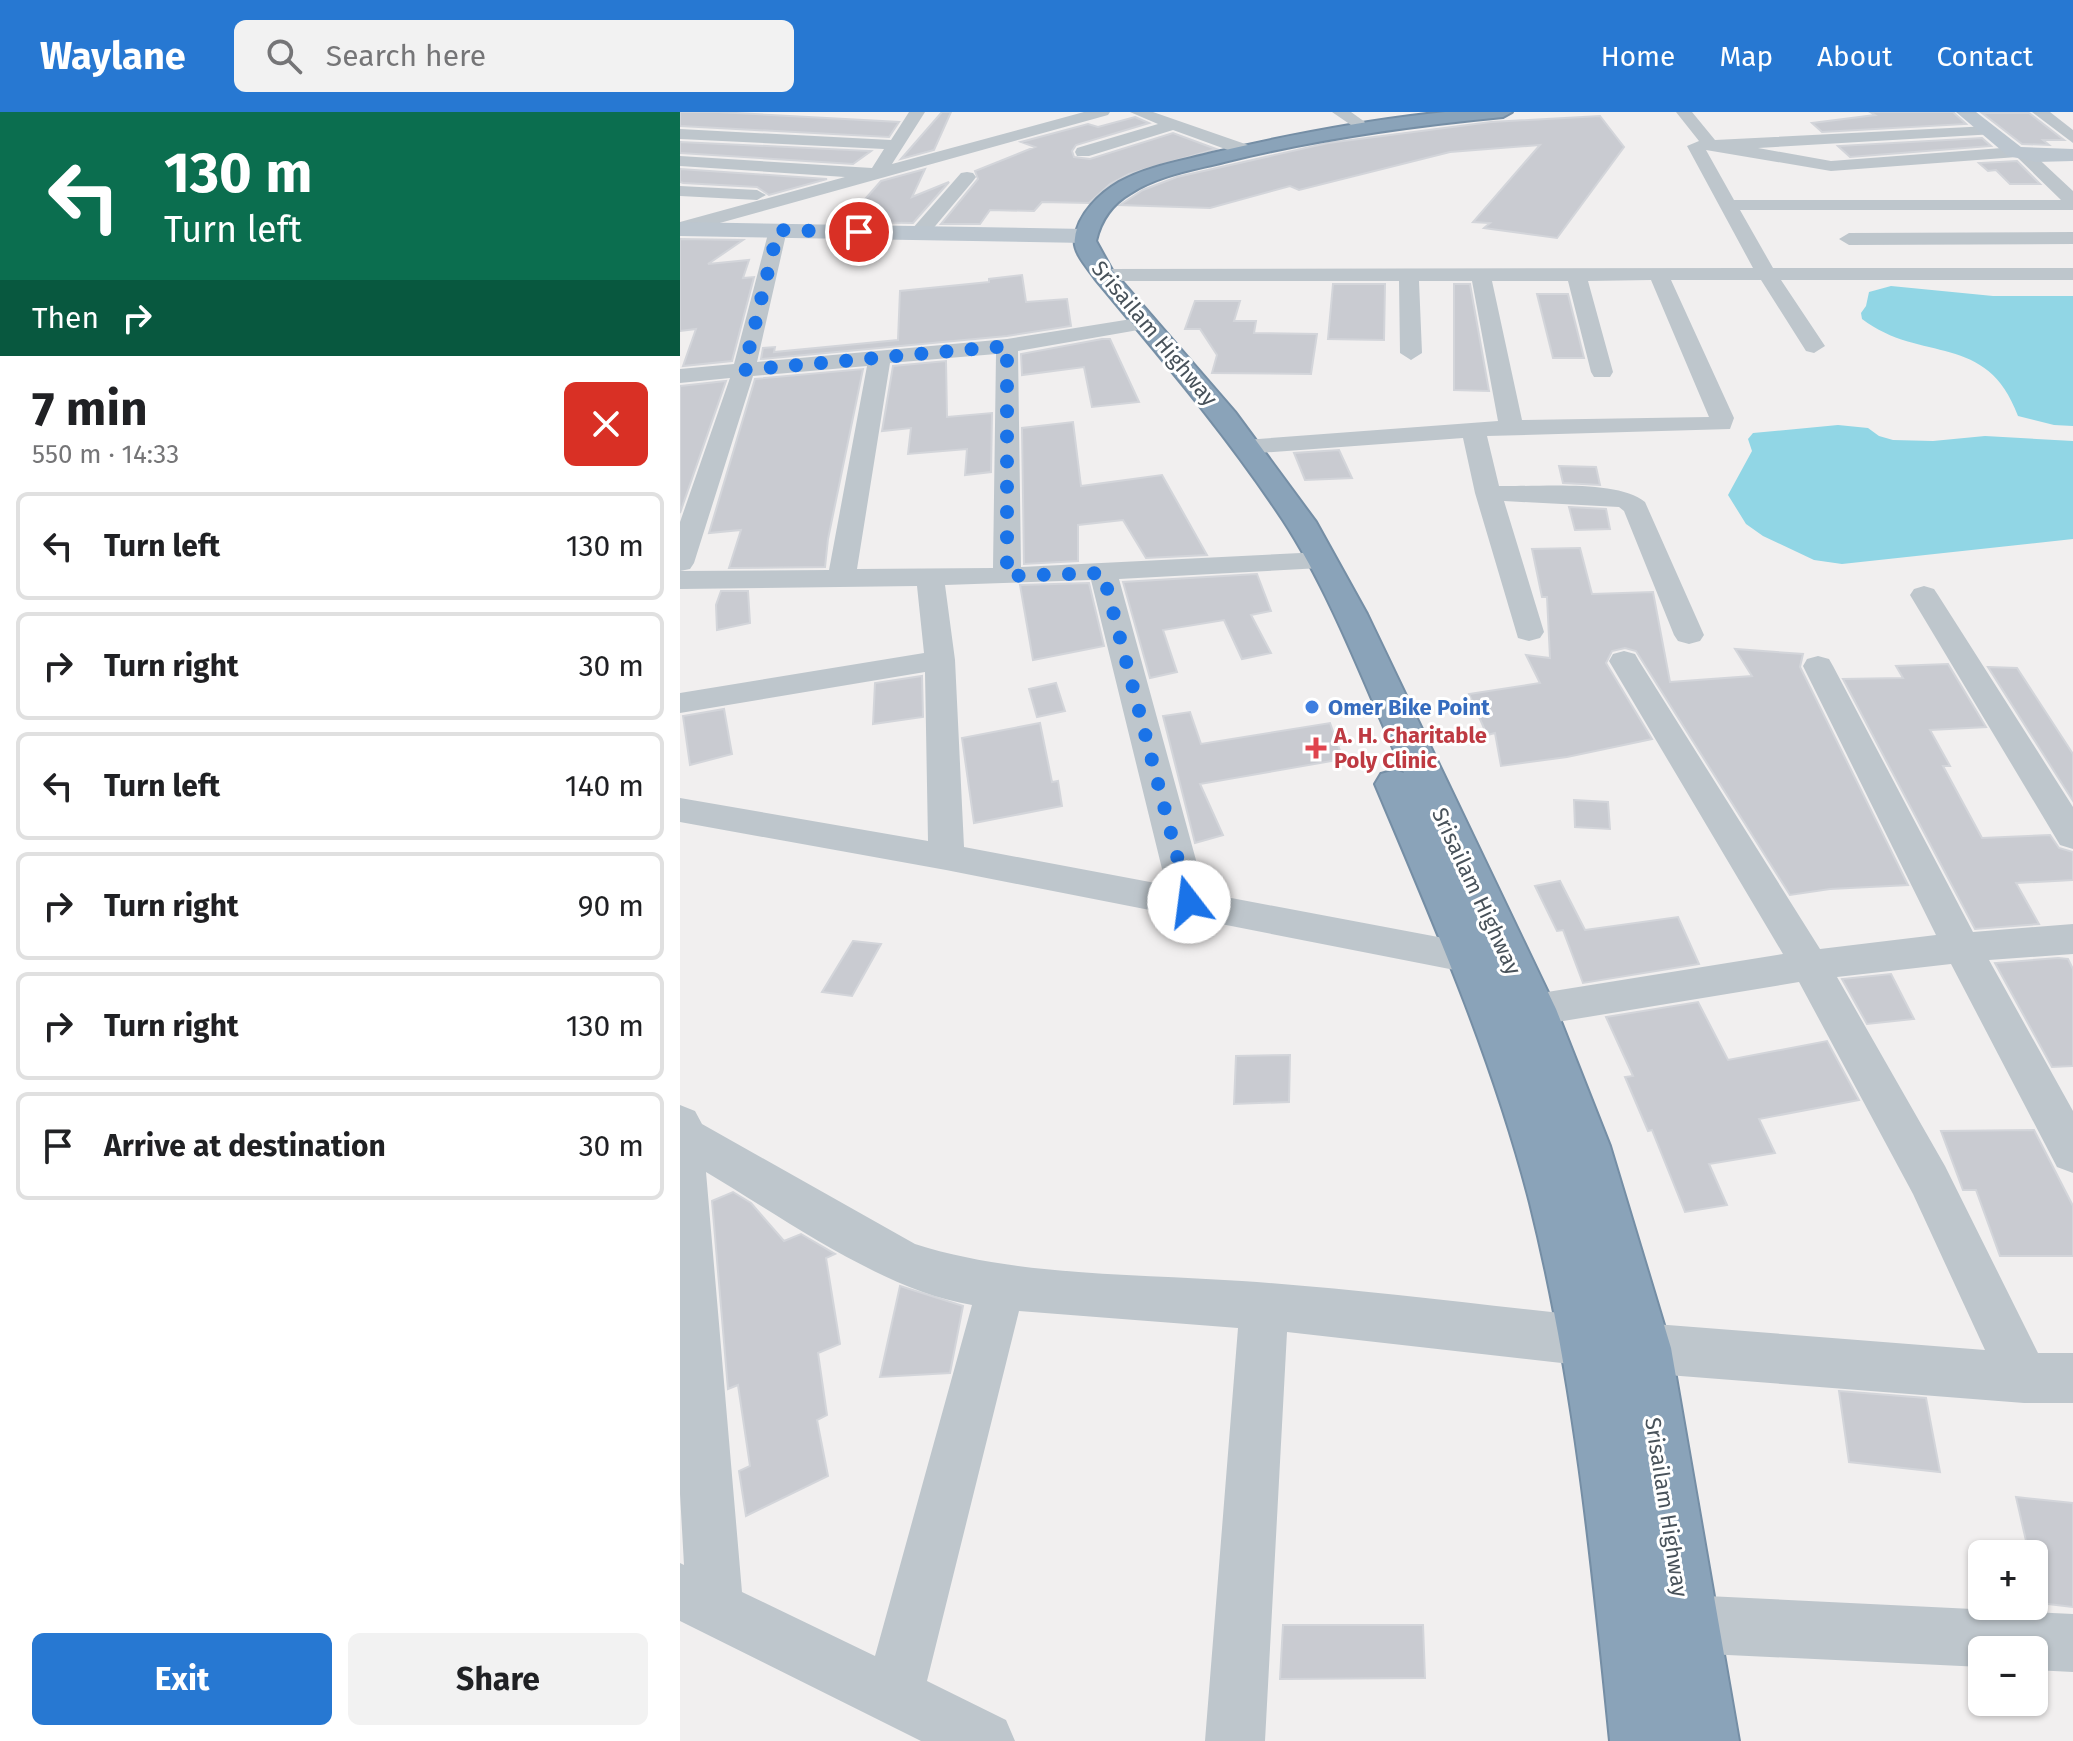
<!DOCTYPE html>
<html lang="en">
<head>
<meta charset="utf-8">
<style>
  :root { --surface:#fff; --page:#f2f2f2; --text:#202124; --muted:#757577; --line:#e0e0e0; --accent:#2778d2 }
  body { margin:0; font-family:"Fira Sans",sans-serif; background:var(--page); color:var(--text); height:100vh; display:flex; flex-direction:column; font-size:30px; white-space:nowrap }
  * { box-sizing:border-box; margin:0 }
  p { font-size:26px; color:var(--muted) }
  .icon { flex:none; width:44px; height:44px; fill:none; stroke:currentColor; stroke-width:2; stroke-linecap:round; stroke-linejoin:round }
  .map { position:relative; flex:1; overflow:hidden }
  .sheet { display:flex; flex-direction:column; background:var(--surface); width:680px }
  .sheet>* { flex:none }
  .guide { background:#0b6e4f; color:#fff; overflow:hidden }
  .controls { position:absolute; left:1288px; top:1428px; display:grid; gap:16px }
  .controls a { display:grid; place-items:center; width:80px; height:80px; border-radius:12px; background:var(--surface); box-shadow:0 2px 6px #0004; font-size:40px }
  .pin { position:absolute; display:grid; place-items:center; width:68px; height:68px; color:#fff; margin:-34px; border:4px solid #fff; border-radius:50%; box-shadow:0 2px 8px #0007 }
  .me { position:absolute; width:88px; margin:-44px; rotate:345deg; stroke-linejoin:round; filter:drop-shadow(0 0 6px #0008) }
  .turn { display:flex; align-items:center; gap:28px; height:168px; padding:0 32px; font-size:36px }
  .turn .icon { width:104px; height:104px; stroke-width:2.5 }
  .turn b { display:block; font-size:56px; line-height:68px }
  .then { display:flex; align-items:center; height:76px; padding:0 32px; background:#0003; gap:16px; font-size:30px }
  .round { display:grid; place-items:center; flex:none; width:84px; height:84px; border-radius:12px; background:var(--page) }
  .headline { display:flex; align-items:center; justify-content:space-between; height:136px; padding:0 32px }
  h1 { font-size:48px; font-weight:700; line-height:60px }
  .cta { display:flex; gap:16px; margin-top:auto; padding:16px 32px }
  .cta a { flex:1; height:92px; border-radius:12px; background:var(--accent); color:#fff; font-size:32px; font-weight:700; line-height:92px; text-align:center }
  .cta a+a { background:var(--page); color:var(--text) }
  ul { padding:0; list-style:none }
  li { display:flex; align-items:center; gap:24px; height:108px; margin:0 16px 12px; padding:0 16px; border:4px solid var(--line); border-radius:12px }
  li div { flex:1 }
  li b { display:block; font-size:30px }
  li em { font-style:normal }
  header { display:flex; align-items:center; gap:48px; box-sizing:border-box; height:112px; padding:0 40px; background:var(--accent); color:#fff }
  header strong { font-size:38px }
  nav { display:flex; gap:44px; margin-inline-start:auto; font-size:28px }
  .search { width:560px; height:72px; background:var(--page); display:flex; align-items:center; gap:20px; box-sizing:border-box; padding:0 28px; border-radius:12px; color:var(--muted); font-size:30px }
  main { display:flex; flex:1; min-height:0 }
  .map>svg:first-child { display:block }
  .water { fill:#91d6e5 }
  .building { fill:#c9cbd1; stroke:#d3d5da; stroke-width:2 }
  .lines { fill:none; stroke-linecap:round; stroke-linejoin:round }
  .highway-casing { stroke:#758ea5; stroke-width:4 }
  .street { fill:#bec6cc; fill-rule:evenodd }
  .secondary { fill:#bcc6cf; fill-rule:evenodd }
  .highway { fill:#8aa3b9; fill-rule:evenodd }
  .route { stroke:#1a73e8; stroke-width:14; stroke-dasharray:0 25.2 }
  .shop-dot { fill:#3f7fe0; stroke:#fff; stroke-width:3 }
  .health-dot { fill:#e0444e; stroke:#fff; stroke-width:3 }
  .labels { text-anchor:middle; stroke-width:6; stroke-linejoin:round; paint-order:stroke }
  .street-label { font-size:22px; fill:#48525a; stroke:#fff }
  .shop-label { font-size:22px; font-weight:bold; fill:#366cbe; stroke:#fff; text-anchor:start }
  .health-label { font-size:22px; font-weight:bold; fill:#be3a42; stroke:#fff; text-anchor:start }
</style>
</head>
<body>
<header>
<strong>Waylane</strong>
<div class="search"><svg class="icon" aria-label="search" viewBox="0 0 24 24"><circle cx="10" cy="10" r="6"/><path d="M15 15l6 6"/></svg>Search here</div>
<nav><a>Home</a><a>Map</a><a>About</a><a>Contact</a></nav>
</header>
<main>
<section class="sheet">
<div class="guide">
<div class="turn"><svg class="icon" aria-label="left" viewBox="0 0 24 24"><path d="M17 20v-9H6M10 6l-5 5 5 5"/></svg><div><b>130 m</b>Turn left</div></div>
<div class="then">Then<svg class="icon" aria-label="right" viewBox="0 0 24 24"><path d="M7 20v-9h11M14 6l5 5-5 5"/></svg></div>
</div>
<div class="headline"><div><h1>7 min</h1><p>550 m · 14:33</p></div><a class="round" style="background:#d93025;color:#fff"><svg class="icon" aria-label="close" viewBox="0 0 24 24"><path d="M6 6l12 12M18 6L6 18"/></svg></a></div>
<ul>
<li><svg class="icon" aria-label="left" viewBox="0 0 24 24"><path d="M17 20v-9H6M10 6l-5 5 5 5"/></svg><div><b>Turn left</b></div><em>130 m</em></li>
<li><svg class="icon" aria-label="right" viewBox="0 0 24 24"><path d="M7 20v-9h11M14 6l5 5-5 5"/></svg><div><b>Turn right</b></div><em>30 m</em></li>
<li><svg class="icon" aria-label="left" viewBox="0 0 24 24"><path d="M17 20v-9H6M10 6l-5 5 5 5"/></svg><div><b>Turn left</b></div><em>140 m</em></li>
<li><svg class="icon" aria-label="right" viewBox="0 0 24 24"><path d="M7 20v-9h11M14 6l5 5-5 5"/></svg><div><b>Turn right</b></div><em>90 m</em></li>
<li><svg class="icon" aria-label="right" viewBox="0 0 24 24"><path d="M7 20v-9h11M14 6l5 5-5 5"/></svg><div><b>Turn right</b></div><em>130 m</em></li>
<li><svg class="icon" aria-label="arrive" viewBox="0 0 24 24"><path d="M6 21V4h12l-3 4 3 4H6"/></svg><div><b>Arrive at destination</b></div><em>30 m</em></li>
</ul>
<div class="cta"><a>Exit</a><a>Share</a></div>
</section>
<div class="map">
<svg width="1393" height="1629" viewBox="0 0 1393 1629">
  <rect width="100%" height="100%" fill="#f1efef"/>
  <path class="water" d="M1211,174L1313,184H1393V314L1374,313L1338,304C1307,219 1241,252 1182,207L1181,201L1186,194L1189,180Z
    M1158,313L1188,316L1199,324L1213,328L1253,329L1305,324L1393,329V427L1162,452L1134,448L1083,424L1066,412L1048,383L1072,339L1068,327L1073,321Z"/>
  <path class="building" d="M0,0H38L219,10L209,25L0,14Z
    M262,0H271L254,38L221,47Z
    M1190,0H1273L1286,12L1142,20L1132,11L1195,3Z
    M1302,1H1349L1384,28H1363L1369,33L1342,32Z
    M920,4L944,35L877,126L804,116L810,111L793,110L860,33L770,40L619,78L610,74L530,96L440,93L463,78L497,65L648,31L811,10Z
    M455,5L469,11L396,33L392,39L394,45L410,47L493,21L536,37L449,62L430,72L409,91L362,90L354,99L310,98L300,112H261L298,67L295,59L355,35L341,30L408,12L418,15Z
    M1302,26L1311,34L1170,45L1158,34Z
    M0,30L191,39L173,52L0,41Z
    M1337,49L1360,72H1330L1316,58L1308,59L1299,51Z
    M0,57L147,67L89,83L77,75L3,71L0,70Z
    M245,57L232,85L269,70L233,111L165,110L201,69Z
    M0,127L63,128L28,152L69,148L63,166L74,165L52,249L3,254L16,217L0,219Z
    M342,163L346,190L387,187L391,214L327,224L81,247L83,236L95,235L94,240L218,228L220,179L309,170V167Z
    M653,172H705L704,228L648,227Z
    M774,172H790L809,279L774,278Z
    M857,182H888L904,246H873Z
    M515,189H560L554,209H576L574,221L637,222L631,262L532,261L537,243L520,217H505Z
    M422,227H430L459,290L412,295L404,255L342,263L341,242Z
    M266,249L267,305L312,301L311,360L285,363L287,337L228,342L231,316L202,319L213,254Z
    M183,257L148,427L145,455L49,456L61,418L29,421L75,267Z
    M46,269L0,401V274Z
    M393,310L401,374L482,363L527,443L466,446L443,408L398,413V449L344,452L342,316Z
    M659,338L672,366L625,368L614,341Z
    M879,354L916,355L920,373L883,371Z
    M889,395L926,397L930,417L895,418Z
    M900,436L912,482L973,480L990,570L1072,564L1055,537L1123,542L1120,555L1228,773L1150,777L1110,783L956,539L945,536L932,539L926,551L972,627L887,645L821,654L815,621L807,623L789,582L860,571L846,543L870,546L867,485H862L852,437Z
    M577,462L591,499L571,503L591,541L562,547L544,508L483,518L497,560L470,566L443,470Z
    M409,471L424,534L353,548L340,473Z
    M41,479H68L70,511L37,518L36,493Z
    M1268,552L1306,615L1250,618L1270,654H1263L1302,726L1370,723L1379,736L1393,740V768L1336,771L1359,812L1295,817L1163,567L1223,566L1216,554Z
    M1308,555L1337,556L1393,642V689Z
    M242,564L243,605L193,612L195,571Z
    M376,571L385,599L357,605L349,577Z
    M44,597L52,642L10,653L3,604Z
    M510,600L521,632L650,611L663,647L520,672L543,723L515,731L483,604Z
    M360,611L372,670L378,669L382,694L294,711L282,626Z
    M894,688L928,690L930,717L895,715Z
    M880,769L905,818L998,805L1019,852L903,871L883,818L877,819L855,774Z
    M173,829L201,832L172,884L142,880Z
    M1378,846L1388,847L1393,857V954L1372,955L1315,851Z
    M1211,862L1234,907L1187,912L1162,867Z
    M1018,890L1048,948L1147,929L1179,988L1079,1007L1095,1041L1029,1052L1047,1093L1005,1100L972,1018L968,1019L945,965L953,964L926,905Z
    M610,943L609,990L554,992L556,944Z
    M1354,1018L1393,1094V1144H1320L1296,1078H1283L1261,1019Z
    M53,1080L71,1091L104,1129L121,1122L155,1142L146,1146L160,1232L138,1241L147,1303L137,1308L148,1364L66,1404L59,1359L70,1354L58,1273L48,1277L32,1089Z
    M220,1174L283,1194L270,1261L200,1265Z
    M1159,1279L1246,1286L1260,1360L1169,1350Z
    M1336,1385L1393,1391V1495L1360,1491L1354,1463V1442H1349Z
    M603,1513H743L745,1566L600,1567Z"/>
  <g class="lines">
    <defs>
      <path id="highway" d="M765,0H832L823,5C729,14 636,27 544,50C513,58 479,63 451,81C432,92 421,107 416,129L432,158L555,300L636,410L687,502L876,897L930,1034L991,1236L1059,1629H930C912,1449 894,1267 850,1091C813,947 753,809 695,672L701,662L715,658L724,661C687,579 652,483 603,408C547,323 481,246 416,168C408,156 392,140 395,126C398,102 420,81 439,70C468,54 501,49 532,41C609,23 686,8 765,0Z"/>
    </defs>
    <use href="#highway" class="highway-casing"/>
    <path class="street" d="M229,0H245L212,52L404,0H430L428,3L0,122V110L165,65L0,54V44L192,56L204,37L0,27V17L211,28Z
      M450,0H473L571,34L573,38L565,43L559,42L493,18L409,44H397L395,40L397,36L478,12Z
      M652,0H671L685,10L683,13H671Z
      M996,0H1012L1035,28L1309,14L1317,19L1315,22L1078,36L1151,49L1335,35L1350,39L1393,79V98H1060L1093,156H1393V168H1101L1145,234L1134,241L1126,239L1081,168H991L1054,306L1050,317L807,324L819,374C856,375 938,367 965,390L1024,523L1020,529L1009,532L998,529L994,523L944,399L939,395L824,389L864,520L860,526L849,529L838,526L795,381L783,326L565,342L556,340L553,335L556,330L565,328L818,309L792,169H739L742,241L731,248L720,241L719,169H424L414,163L424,157L1073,156L1007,34L1019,29ZM1026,38L1151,59L1337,45L1381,88H1054ZM971,168L1029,305L842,308L812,169H888L911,260L914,265H930L933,260L908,169Z
      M1352,0H1370L1393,18V31Z
      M287,60L293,61L296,65L293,69L246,125H232L229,121L232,117L281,61Z
      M0,74L77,78L86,83L77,88L0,84Z
      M98,112L107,118L77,250L327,227L464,205L472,206L475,211L464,217L338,239L341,455L641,440L651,442L655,448L651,454L641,456L439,467L525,781L790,831L804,835L809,846L804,857L790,861L266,758L0,710V686L248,729L245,560L0,601V581L244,541L237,474L0,477V459L149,458L187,254L73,264L14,451L10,457L0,459V410L50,266L0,271V257L54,252L89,118ZM316,242L313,456L177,457L210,251ZM411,468L486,773L284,735L275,548L265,473Z
      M1393,120V132L1169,133L1159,127L1169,121Z
      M1244,474L1254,477L1258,483L1393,695V737L1380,733L1230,483L1234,477Z
      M944,539L955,542L959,549L1140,837L1256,823L1123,554L1127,547L1138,544L1149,547L1153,554L1293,820L1393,812V842L1309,848L1393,999V1061L1377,1055L1271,852L1157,865L1265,1054L1358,1241H1393V1291H1344L962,1261L944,1253L937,1236L944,1219L962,1211L1305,1238L1233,1082L1119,870L823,919L809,915L803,903L809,891L823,887L1103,842L929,549L933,542Z
      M0,993L15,999L22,1012L235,1132C334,1164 458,1162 562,1169C677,1177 793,1192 908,1204L925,1212L933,1229L925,1246L908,1254L607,1220L585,1629H525L558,1216L339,1199L247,1569L326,1608L335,1629H241L0,1509V1451L4,1453L0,1382ZM26,1060C105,1107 202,1178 292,1193L195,1544L62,1480Z
      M1006,1483L1393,1502V1560L1354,1558V1538H1302V1555L1006,1541L986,1532L977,1512L986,1492Z"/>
    <path class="secondary" d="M1276,0H1296L1341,35L1393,37V49L1356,50L1328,44Z
      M0,110L406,117L417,124L406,131L0,124Z"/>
    <use href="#highway" class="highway"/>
  </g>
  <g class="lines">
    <path class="route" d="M179,120L98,118L64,258L327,234V464L423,461L509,790"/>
  </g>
  <circle class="shop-dot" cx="632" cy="595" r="8"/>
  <path class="health-dot" d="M632 624h8v8h8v8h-8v8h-8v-8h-8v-8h8z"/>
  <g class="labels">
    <g class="street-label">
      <text transform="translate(475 221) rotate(50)" y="8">Srisailam Highway</text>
      <text transform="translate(797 779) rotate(65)" y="8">Srisailam Highway</text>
      <text transform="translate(987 1395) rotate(81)" y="8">Srisailam Highway</text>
    </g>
    <g class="shop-label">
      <text x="648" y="603">Omer Bike Point</text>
    </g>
    <g class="health-label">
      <text x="654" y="631">A. H. Charitable<tspan x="654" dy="25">Poly Clinic</tspan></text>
    </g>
  </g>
</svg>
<div class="controls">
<a>+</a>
<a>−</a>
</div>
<div class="pin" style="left:179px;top:120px;background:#d93025"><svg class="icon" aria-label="arrive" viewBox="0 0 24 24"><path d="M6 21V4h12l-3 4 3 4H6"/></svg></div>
<svg class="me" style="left:509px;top:790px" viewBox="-20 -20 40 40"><circle r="19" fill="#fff"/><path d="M0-13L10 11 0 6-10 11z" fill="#1a73e8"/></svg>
</div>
</main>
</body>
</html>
